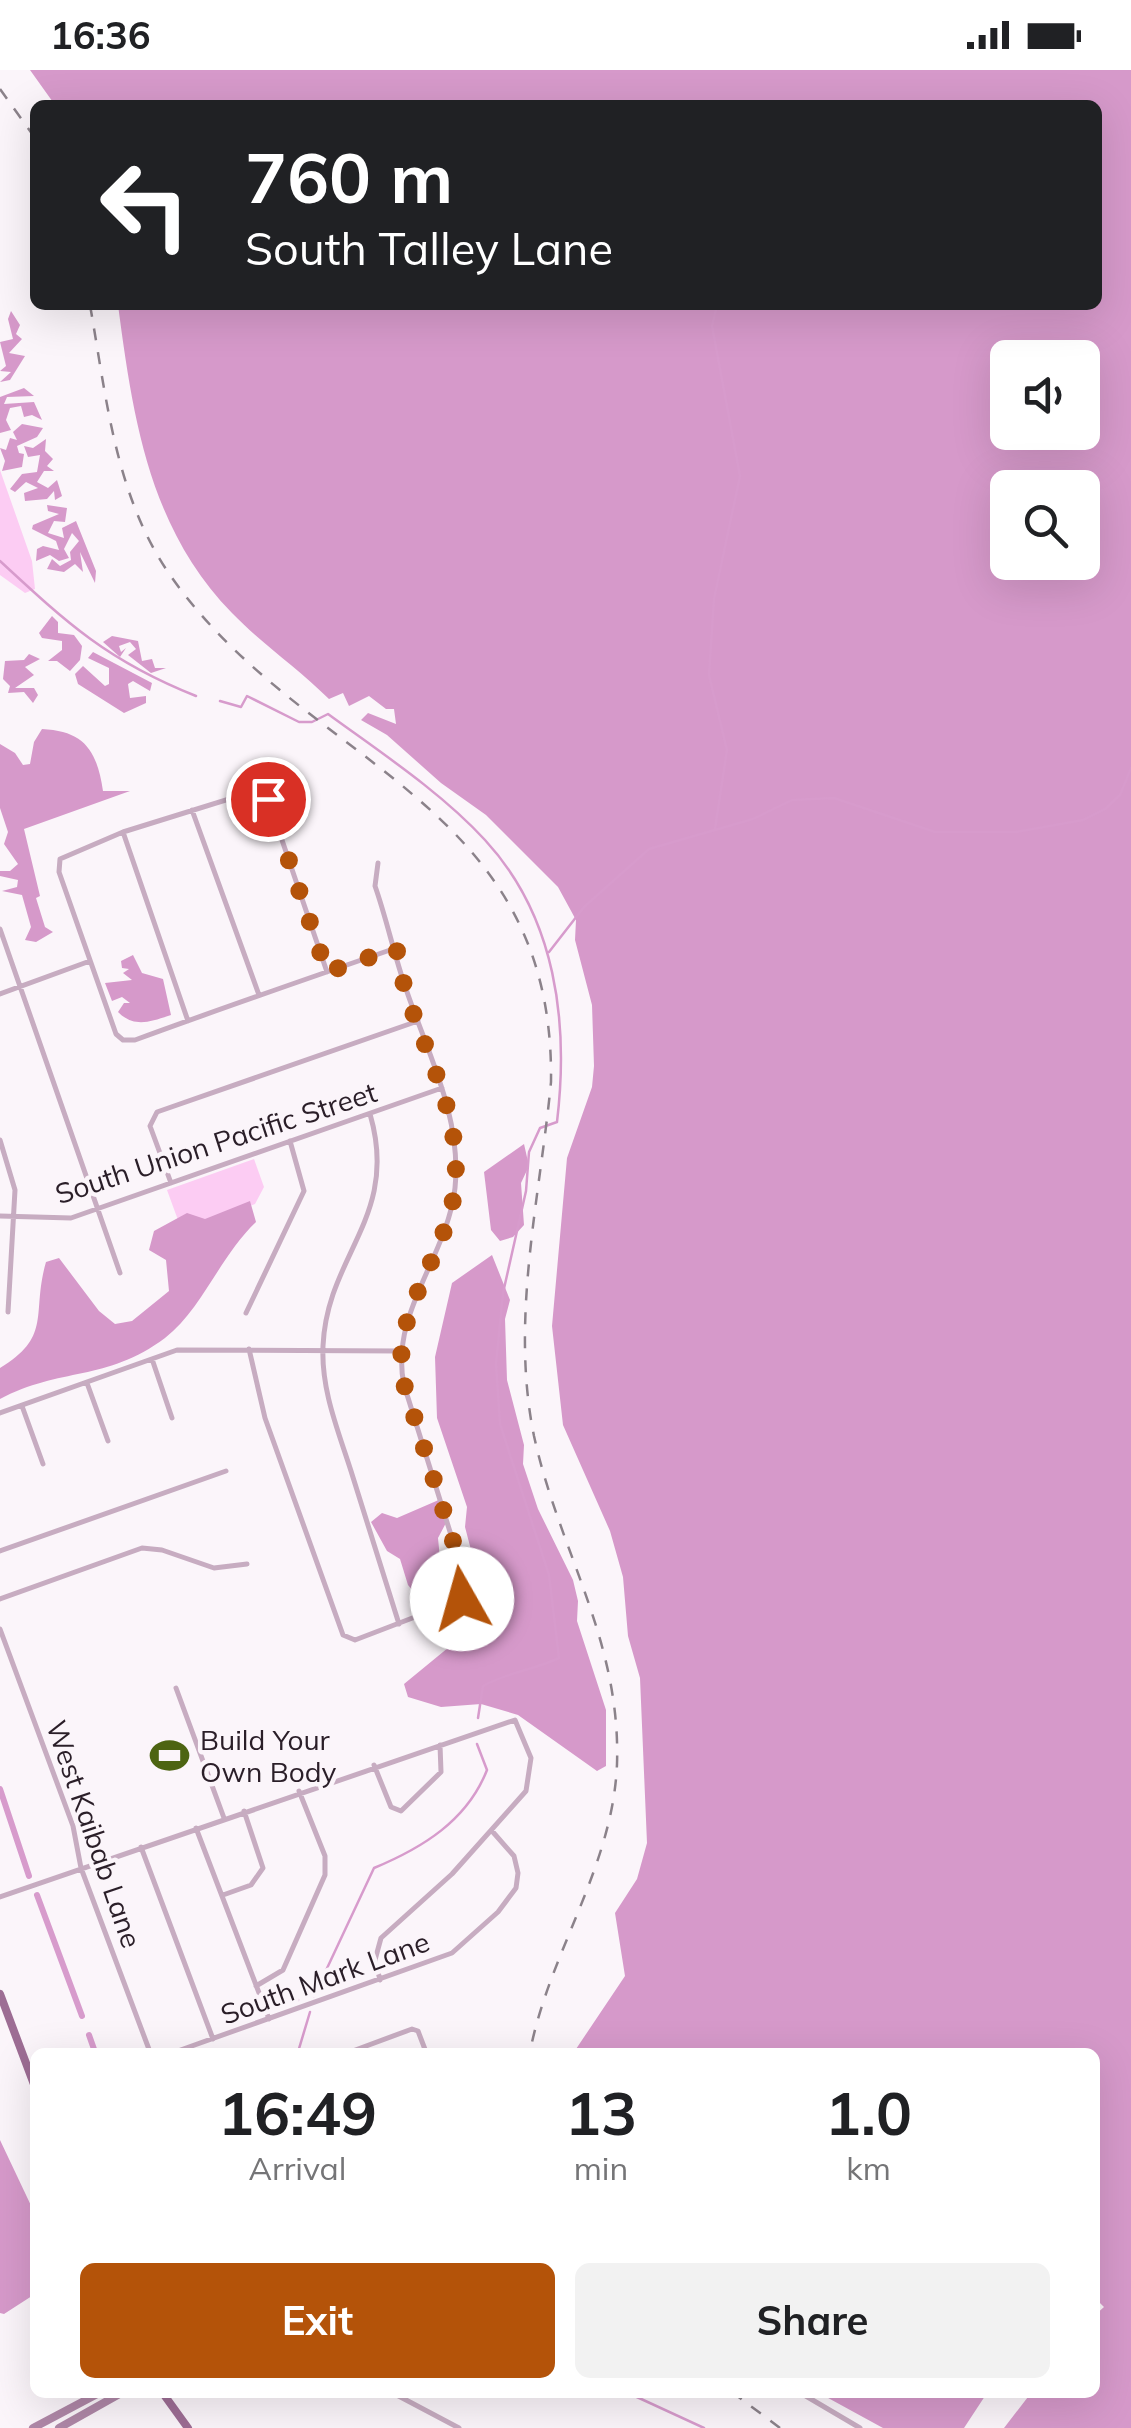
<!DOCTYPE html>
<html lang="en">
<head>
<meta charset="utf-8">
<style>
  :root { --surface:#fff; --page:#f2f2f2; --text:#202124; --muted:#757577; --accent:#b45309 }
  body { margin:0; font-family:Mulish,sans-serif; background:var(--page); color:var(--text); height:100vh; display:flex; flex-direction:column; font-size:38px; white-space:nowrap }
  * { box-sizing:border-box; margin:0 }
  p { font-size:32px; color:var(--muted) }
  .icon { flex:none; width:55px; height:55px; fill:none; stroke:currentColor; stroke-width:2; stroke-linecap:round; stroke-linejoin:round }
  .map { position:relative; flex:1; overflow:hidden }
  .drawer { position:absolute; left:30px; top:1978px; width:1070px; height:350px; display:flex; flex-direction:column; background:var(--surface); border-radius:15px; box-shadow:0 10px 40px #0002 }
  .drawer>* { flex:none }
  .top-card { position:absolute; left:30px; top:30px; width:1072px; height:210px; border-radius:15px; box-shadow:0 10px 40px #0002; background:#202124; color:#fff; overflow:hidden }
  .tools { position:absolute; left:990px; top:270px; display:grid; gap:20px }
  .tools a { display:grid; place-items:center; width:110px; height:110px; border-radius:15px; background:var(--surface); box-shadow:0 10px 40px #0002; font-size:50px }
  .pin { position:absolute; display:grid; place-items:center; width:85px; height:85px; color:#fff; margin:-42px; border:5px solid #fff; border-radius:50%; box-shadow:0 2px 10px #0007 }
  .me { position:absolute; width:110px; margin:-55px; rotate:353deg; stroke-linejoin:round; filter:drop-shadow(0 0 8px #0008) }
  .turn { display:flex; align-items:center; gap:35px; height:210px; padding:0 50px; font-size:45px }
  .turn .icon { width:130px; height:130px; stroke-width:2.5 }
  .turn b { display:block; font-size:70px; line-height:85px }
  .eta { display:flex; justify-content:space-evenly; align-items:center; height:170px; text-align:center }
  .eta b { font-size:60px; font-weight:700; line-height:70px }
  .primary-button { display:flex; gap:20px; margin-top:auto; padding:20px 50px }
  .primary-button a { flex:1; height:115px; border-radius:15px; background:var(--accent); color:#fff; font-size:40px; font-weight:700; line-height:115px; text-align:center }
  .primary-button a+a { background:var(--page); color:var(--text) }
  .status { display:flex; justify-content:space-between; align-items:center; height:70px; padding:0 50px; background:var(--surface); direction:ltr }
  .status svg { height:28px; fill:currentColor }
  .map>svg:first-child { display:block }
  .green { fill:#fcccf3 }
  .forest { fill:#d699ca; fill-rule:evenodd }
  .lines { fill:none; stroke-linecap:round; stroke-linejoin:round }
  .stream { stroke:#d79bcc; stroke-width:2.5 }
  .canal { stroke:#d79bcc; stroke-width:6 }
  .street { stroke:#c7acc1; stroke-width:5 }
  .secondary { stroke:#af87a7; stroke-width:8 }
  .primary { stroke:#9d6d94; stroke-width:8 }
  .rail { stroke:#8b828a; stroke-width:2.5; stroke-dasharray:12 12; stroke-linecap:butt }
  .route { stroke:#b45309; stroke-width:18; stroke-dasharray:0 32.4 }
  .labels { text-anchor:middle; stroke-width:9; stroke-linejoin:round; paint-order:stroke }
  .street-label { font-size:28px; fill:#2a1e28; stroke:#fbf5fa }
  .poi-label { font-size:28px; fill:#2a1e28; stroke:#fbf5fa; text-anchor:start }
</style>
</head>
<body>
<div class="status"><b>16:36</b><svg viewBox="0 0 49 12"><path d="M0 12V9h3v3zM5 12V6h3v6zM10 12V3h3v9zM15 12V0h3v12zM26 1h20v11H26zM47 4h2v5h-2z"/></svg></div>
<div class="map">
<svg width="1131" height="2358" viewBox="0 0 1131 2358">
  <rect width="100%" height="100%" fill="#fbf5fa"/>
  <path class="green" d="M0,400L32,491L35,519L25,523L0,505Z
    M254,1089L264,1117L255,1134L182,1161L167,1120Z"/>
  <path class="forest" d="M30,0H1131V2358H1004L1031,2323L1095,2322V2245L1104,2237L1095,2228V1982H574L625,1906L615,1843L637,1809L647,1773L640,1608L628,1566L623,1507L610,1461L563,1355L552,1256L567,1088L592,1017L594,996L592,935L575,870L576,850L558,817L486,745L441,713L387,665L361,650L368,643L396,654L394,639H386L369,626L349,636L343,623L329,629C298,598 262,574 232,543C149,458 133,348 118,235H1098V35H55ZM1008,288H1082V362H1008ZM1008,418H1082V492H1008Z
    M11,241L20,255L16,264L22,269L9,283L25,286L10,310L0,312L11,302L0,301L6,296L0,272L13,269L8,249Z
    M24,318L34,326L7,327L4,334L34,332L42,350L32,345L24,347L21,336L10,338L6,350L11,360L0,363V327Z
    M22,354L43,358L37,367L17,376L19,383L24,384L22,397L2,401L5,391L0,378L6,380L10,368L17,370L13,362Z
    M46,369L45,381L53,389L47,396L54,401H44L37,412L48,418L57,410L62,426L55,430L54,421L47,429L25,431L24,423L38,418L26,412L15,422L10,419L22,404L37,402L40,385L28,387L24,376L33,378Z
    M47,435L67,438L65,452L54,451L48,463L64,468L62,458L76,451L96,501L95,513L80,482L83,502L75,494L64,502L47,499L52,489L60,496L71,490L70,482L79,471L72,463L64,479L69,488L59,491L50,485L36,491L37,479L43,476L59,480L56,471L32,459L33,455L59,444L48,441Z
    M52,546L58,552V563L74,565L82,576L80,590L70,601L57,591H48L62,580V571L42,568L39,563Z
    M112,566L138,571L142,591L152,589L155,598H166L151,603L128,585L136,579L130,572L119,576L121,582L126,578L120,587L103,572Z
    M93,582L152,613L150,621L133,611L128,614L130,628L146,626V633L124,643L78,614L75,604L83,596L105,616L109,614V598L88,588Z
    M29,584L40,589L25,597L34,605L15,618H34L38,625L33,633L24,622L8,623L10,616L3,609L5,591L24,590Z
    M42,659C85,661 97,681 103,721H130L24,759L40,826L36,828L45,857L53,862L36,872L25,870L31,857L22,825L2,821L17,817L18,810L0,806V801H10L18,794L4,774L8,762L0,738V674L15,683L23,695L30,694L34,672Z
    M133,885L142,903L163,909L171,945C150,952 134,958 118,942L124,933H130L122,927L112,931L105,913L132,910L123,903L129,899L122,898L121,891Z
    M524,1074L529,1096L521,1113L524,1155L513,1167L500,1171L491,1160L484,1102Z
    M250,1131L256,1152C220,1186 203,1238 165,1268C106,1312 60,1297 0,1329V1298C53,1266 31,1244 46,1192L59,1188L99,1241L115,1254L132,1251L169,1221L166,1190L149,1180L154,1161L187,1143L205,1149Z
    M492,1185L510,1230L505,1249L507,1310L524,1375L523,1394L538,1439L573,1510L578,1531L577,1551L606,1640V1696L597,1701L518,1645L481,1634L441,1637L408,1627L404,1614L471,1559L482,1522L465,1457L467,1437L437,1348L435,1287L452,1213Z
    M441,1429L447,1451L438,1468L442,1510L430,1522L417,1526L408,1515L400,1489L387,1481L371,1452L382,1443L397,1448Z
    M0,2070L35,2144V2224L4,2244L0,2243Z
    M819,2323H987L964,2358H883Z"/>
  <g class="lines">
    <path class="stream" d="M0,491C68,554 108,591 196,626
      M220,631L241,637L247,626L299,652H312L328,644C380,682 441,722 485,770C556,847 569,952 557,1052L540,1058L529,1082L526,1121L503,1223L496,1294L500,1354L549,1505L559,1588C534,1600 508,1602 483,1616L478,1648
      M715,759L727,680L709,605L714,529L740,406L712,256L717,235
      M549,882L584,837L649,779L753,749L792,730L834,728L935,762H1016L1083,750L1105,739L1120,725L1131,698
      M266,1918L298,1930
      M314,1926L374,1798C422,1778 467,1751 487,1700L477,1674
      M298,1982L310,1942
      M626,2322L704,2358"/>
    <path class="canal" d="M0,1719L29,1806
      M37,1825L82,1946
      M89,1965L95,1982"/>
    <path class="street" d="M192,740L259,925
      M123,762L188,951
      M0,859L120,1203
      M327,902L268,729L258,720L123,762L60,789L59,802L116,964L123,970H135C222,938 309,908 396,878
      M0,924L90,891
      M370,1044C400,1147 327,1184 323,1276C321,1320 338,1360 351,1401C367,1452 383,1503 399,1554
      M0,1070L15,1120L8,1242
      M171,1113L150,1056L157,1042L418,951
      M0,1146L71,1148L442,1018
      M246,1243L304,1121L290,1071
      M249,1279L265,1348L343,1565L355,1570L462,1529L467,1516L404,1315C389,1243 447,1188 455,1118C462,1047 428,984 406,919C394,885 387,850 375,816L378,793
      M152,1289L172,1348
      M87,1313L108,1371
      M22,1336L43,1394
      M0,1343L177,1280L399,1281
      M0,1481L226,1401
      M0,1529L142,1478L162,1480L214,1498L247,1494
      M0,1559L73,1756L81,1798L150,1982
      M176,1618L224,1748
      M374,1695L391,1737L401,1741L441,1702L440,1675
      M196,1758L269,1949
      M141,1777L213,1969
      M223,1825L251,1815L263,1798L244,1741
      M0,1827L515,1650L531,1688L526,1721L452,1804L381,1868L375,1890L380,1910
      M256,1916L283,1900L325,1805V1786L299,1721
      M175,1982L452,1883L498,1842L516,1818L518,1803L514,1786L492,1761
      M350,1982L412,1959L418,1961L426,1982
      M391,2322L459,2358
      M799,2322L860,2358"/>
    <path class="secondary" d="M33,2358L101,2322
      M59,2358L123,2322"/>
    <path class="primary" d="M0,1924L35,2017
      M162,2322L188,2358"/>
    <path class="rail" d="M0,19L35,68
      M90,235C106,325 115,424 168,502C302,698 555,726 551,1012C540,1128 510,1249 534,1366C559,1481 621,1570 617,1694C613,1797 549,1883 530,1982
      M732,2322L780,2358"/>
  </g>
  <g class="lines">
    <path class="route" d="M268,729L327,902L396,878C400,890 401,903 404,915C424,983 462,1043 455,1116C448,1187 388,1242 404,1314L467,1516L462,1529"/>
  </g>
  <defs>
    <symbol id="stadium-bare" viewBox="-9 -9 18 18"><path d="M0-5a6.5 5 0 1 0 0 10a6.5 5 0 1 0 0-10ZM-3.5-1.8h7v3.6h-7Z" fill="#4d6412" stroke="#fbf5fa" stroke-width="2.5" paint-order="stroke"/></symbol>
  </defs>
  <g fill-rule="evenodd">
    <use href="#stadium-bare" x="142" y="1658" width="55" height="55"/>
  </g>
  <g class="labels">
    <g class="street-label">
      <text transform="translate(216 1073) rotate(-18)" y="10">South Union Pacific Street</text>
      <text transform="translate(94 1764) rotate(71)" y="10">West Kaibab Lane</text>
      <text transform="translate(325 1908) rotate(-20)" y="10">South Mark Lane</text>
    </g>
    <g class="poi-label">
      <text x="200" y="1680">Build Your<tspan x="200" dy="32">Own Body</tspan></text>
    </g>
  </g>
</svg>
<div class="tools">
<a><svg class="icon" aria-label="sound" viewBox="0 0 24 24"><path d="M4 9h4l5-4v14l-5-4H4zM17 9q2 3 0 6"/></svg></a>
<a><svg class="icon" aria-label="search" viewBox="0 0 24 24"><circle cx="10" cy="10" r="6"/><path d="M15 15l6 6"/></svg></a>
</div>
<div class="pin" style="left:268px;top:729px;background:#d93025"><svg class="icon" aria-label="arrive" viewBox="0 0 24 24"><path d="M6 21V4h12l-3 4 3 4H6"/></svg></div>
<svg class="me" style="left:462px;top:1529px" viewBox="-20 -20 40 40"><circle r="19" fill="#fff"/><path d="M0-13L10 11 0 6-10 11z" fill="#b45309"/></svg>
<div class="top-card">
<div class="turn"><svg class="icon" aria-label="left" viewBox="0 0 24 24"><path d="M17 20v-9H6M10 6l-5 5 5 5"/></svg><div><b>760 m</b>South Talley Lane</div></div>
</div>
<section class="drawer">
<div class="eta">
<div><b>16:49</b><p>Arrival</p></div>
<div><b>13</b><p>min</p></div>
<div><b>1.0</b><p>km</p></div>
</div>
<div class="primary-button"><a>Exit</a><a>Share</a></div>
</section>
</div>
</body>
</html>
